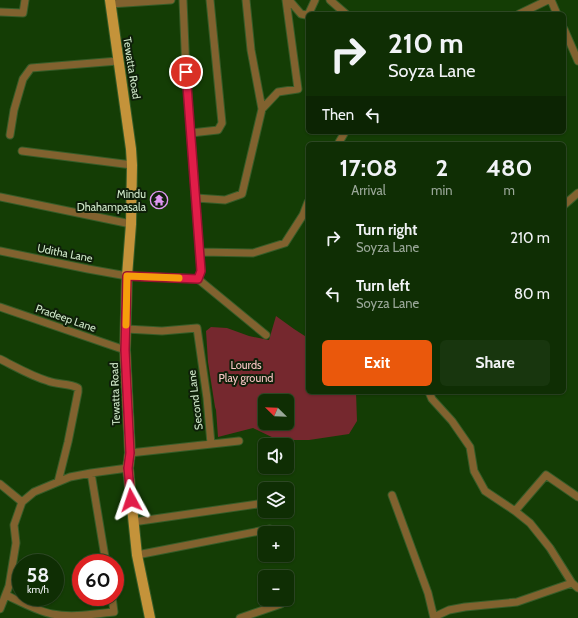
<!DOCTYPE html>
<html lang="en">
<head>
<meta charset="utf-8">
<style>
  :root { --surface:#0f2e04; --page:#18360e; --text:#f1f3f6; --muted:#9ba89a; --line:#2f4a26; --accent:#ea580c }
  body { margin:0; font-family:Cabin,sans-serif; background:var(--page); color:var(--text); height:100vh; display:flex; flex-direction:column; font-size:15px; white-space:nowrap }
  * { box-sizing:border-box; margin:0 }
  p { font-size:13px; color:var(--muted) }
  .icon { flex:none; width:22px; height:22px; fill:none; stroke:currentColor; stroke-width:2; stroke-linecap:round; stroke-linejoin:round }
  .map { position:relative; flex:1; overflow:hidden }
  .side { position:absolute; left:306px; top:142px; width:260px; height:252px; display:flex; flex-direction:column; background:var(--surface); border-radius:6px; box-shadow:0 1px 3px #0004,0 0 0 1px var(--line) }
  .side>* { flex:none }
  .guide { position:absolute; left:306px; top:12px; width:260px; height:122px; border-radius:6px; box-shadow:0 1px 3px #0004,0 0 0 1px var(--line); background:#0f2e04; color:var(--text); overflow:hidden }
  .needle { width:26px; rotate:293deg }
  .fabs { position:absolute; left:258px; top:394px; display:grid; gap:8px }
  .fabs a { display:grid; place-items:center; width:36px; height:36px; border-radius:6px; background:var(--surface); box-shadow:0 1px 3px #0004,0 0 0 1px var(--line); font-size:20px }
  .speed { position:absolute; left:12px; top:554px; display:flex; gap:8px; font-size:20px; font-weight:700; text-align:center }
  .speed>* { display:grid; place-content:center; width:52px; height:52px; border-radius:50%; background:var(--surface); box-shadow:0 1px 3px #0004,0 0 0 1px var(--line); line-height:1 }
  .speed small { font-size:10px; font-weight:400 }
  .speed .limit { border:6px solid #d22; background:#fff; color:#111 }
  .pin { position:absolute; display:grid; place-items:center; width:34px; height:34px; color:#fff; margin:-17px; border:2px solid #fff; border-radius:50%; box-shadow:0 1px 4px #0007 }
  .me { position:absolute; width:44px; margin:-22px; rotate:355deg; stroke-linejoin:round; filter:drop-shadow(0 0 3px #0008) }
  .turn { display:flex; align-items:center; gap:14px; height:84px; padding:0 16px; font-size:18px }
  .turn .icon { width:52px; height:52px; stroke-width:2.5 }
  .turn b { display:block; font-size:28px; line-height:34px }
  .then { display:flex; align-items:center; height:38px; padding:0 16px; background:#0003; gap:8px; font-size:15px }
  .eta { display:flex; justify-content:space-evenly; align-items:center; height:68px; text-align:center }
  .eta b { font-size:24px; font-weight:700; line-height:28px }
  .primary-button { display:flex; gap:8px; margin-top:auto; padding:8px 16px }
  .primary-button a { flex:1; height:46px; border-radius:6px; background:var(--accent); color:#fff; font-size:16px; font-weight:700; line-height:46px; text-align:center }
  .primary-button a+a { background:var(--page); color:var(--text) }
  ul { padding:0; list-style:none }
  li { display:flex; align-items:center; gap:12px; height:56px; padding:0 16px }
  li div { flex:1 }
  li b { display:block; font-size:15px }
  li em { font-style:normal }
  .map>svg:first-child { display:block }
  .green { fill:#75282e; fill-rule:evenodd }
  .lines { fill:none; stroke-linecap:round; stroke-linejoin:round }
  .minor-casing { stroke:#365c28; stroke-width:9 }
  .primary-casing { stroke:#365c28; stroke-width:12 }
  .minor { stroke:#81622f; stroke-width:7 }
  .primary { stroke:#c4933a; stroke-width:10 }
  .route-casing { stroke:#92132f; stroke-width:10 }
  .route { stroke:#e11d48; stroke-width:7 }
  .slow { stroke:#f59e0b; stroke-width:7 }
  .labels { text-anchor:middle; stroke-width:4; stroke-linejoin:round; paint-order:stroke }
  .street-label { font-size:11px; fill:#d0e8ca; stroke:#0e1f09 }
  .poi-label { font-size:11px; fill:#d0e8ca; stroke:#0e1f09; text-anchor:end }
  .park-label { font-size:11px; fill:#f8c5c4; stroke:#0e1f09 }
</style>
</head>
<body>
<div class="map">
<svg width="578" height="618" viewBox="0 0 578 618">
  <rect width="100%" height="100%" fill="#143d05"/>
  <path class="green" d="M276,316L294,329L308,338V392H356L357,421L349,434L309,440H278L253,428L218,437L216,410L215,407L208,362L206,331L211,327L227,328L249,336L269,340ZM265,401H287V423H265Z"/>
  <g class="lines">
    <defs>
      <path id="minor" d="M289,0L301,14L306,15L308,14
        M330,0L346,14
        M551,0L557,14
        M110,4L171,0
        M0,12L23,13L25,0
        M308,14L309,13L315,0
        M519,14L548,0
        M564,29L578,61
        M262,109L278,92L298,89L286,0
        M191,133L218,130L222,123L210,0
        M10,135L14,110L23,79L31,68L118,61
        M338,144L345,132
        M22,151L132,165
        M0,197L131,224
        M196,198L225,200L242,194L262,109L251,50L246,0
        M564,205L578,193
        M0,251L88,269L127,276L198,279L201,271L186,72L183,0
        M200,252L253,253L285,243L303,215L308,202
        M198,279L266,335
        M0,307L125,350
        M126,329L162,331L197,328L207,398L211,444
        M0,359C16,367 31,376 48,381C58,385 69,383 78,388V392L68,442L58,482
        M429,392L432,399L452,421L470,447L474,471L485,491L515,511
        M130,453L239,441
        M91,473L106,563
        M0,484L22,502
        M392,495L428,593L434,618
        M578,497L546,475L515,511L530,523L550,548L572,583L578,588
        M133,522L265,503
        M137,555L270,529
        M6,595C19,601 37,611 52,614C73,618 94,614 114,612L112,597
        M0,609L9,586L16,543L14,525L22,502L34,492L70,477L91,473L128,468
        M434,617L449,610L465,607L517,602L572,583
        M240,618L281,604"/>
      <path id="primary" d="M110,0L131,149L132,165L131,224L127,276L125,350L130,453L128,468L137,555L150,618"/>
    </defs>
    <use href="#minor" class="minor-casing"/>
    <use href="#primary" class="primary-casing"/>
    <use href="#minor" class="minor"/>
    <use href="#primary" class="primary"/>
  </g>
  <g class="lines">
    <defs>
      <path id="route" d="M131,500L128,468L130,453L125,350L127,276L198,279L201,271L186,72"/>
    </defs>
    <use href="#route" class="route-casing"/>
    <use href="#route" class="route"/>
    <path class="slow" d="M126,325L127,276L179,278"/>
  </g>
  <defs>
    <symbol id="temple-ring" viewBox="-11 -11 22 22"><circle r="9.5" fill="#0e1f09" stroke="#df98f1" stroke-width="1.5"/><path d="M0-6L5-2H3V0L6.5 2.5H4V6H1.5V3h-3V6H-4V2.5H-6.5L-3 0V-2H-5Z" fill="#df98f1"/></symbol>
  </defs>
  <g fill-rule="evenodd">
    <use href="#temple-ring" x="149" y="190" width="20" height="20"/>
  </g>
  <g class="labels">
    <g class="street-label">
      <text transform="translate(132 68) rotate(81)" y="4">Tewatta Road</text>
      <text transform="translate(65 253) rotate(11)" y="4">Uditha Lane</text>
      <text transform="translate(66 318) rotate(19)" y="4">Pradeep Lane</text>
      <text transform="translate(115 394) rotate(-92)" y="4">Tewatta Road</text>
      <text transform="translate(195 400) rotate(-97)" y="4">Second Lane</text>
    </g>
    <g class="poi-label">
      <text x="146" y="198">Mindu<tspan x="146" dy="13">Dhahampasala</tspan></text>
    </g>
    <g class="park-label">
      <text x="246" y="369">Lourds<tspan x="246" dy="13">Play ground</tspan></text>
    </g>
  </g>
</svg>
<div class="fabs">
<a><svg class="needle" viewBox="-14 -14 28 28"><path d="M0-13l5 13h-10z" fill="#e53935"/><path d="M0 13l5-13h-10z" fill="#9ba89a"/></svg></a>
<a><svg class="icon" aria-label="sound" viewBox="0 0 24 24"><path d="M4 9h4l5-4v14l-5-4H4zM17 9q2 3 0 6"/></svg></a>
<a><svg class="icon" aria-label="layers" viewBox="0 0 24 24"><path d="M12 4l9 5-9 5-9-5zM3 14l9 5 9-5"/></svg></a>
<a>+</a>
<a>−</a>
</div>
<div class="speed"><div>58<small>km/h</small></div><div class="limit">60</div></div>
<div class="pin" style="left:186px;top:72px;background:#d93025"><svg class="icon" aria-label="arrive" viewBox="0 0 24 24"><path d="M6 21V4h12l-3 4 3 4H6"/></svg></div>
<svg class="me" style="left:131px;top:500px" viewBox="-20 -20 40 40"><path d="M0-17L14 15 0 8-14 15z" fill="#e11d48" stroke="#fff" stroke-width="4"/></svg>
<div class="guide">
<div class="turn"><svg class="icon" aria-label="right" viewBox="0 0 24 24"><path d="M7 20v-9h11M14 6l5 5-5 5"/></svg><div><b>210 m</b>Soyza Lane</div></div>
<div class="then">Then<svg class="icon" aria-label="left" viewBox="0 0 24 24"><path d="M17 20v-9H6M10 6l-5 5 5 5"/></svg></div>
</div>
<section class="side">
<div class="eta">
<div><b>17:08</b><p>Arrival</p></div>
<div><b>2</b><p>min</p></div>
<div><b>480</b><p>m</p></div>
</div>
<ul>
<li><svg class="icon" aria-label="right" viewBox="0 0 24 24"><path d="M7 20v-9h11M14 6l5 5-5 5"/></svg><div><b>Turn right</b><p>Soyza Lane</p></div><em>210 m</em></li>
<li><svg class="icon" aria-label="left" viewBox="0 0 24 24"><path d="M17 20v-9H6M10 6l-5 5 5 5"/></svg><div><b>Turn left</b><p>Soyza Lane</p></div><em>80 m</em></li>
</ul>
<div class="primary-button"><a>Exit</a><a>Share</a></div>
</section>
</div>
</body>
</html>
